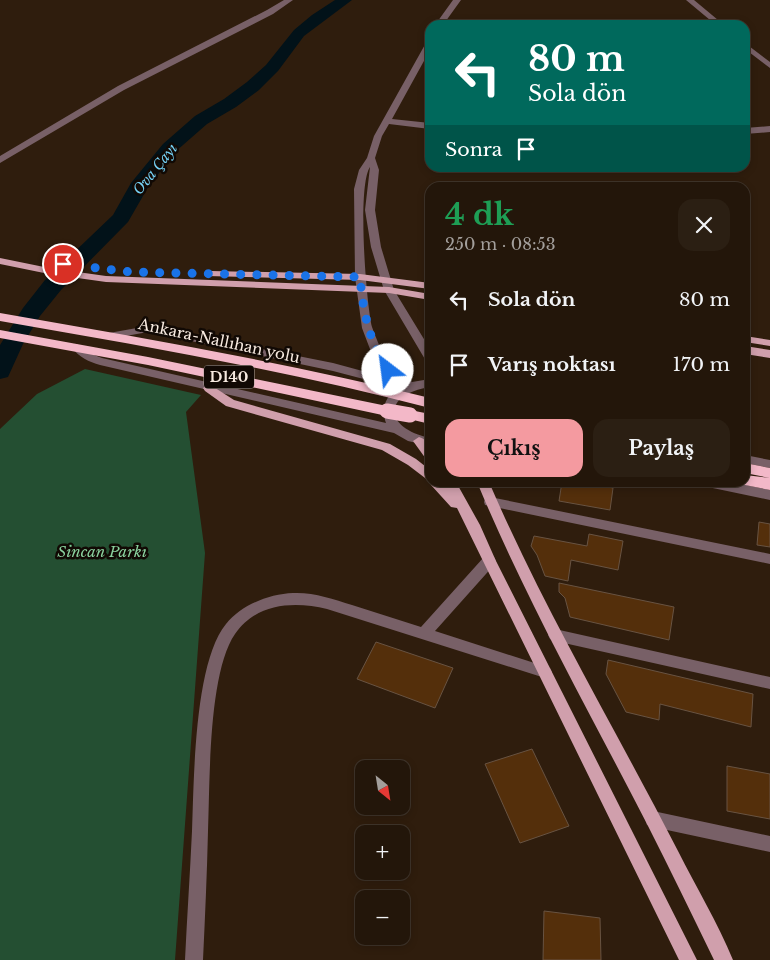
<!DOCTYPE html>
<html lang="tr">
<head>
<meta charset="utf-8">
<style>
  :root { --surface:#23160a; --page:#2b1f13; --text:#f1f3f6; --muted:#a39f9c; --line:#40352b; --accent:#f49aa0 }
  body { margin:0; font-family:"Libre Baskerville",serif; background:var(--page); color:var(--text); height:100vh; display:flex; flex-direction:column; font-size:19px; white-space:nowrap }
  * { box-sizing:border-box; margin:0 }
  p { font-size:16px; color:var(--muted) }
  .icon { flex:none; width:28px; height:28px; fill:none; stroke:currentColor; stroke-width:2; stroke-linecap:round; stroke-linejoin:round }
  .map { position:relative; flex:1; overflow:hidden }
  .sheet { position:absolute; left:425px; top:182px; width:325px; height:305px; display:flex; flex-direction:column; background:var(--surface); border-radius:15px; box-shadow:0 2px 8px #0003,0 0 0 1px var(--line) }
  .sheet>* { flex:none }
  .banner { position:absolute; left:425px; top:20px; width:325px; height:152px; border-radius:15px; box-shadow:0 2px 8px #0003,0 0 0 1px var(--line); background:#00695c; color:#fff; overflow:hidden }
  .needle { width:32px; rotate:150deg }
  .controls { position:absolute; left:355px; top:760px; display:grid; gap:10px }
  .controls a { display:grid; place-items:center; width:55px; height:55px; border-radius:10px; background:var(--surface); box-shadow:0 2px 8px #0003,0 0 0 1px var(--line); font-size:25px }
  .pin { position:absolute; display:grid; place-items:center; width:42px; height:42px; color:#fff; margin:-21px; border:2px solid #fff; border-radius:50%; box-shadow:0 1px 5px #0007 }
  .me { position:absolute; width:55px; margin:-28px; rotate:330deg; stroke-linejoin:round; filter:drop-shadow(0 0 4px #0008) }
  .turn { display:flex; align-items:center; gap:18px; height:105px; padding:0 20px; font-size:22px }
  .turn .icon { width:65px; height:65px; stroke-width:2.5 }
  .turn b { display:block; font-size:35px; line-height:42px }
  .then { display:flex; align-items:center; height:48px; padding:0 20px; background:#0003; gap:10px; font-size:19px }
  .round { display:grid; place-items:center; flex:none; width:52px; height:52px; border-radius:15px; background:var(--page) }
  .headline { display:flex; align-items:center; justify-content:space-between; height:85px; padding:0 20px }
  h1 { font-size:30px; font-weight:700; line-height:38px; color:#1e9e55 }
  .action { display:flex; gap:10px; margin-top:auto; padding:10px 20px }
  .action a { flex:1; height:58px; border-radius:15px; background:var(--accent); color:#111; font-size:20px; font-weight:700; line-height:58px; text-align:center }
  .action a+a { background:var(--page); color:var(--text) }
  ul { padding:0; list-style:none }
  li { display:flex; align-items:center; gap:15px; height:65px; padding:0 20px }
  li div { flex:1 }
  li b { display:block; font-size:19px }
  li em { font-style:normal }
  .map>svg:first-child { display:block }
  .green { fill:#244f32 }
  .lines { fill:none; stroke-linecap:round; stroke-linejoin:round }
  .river { fill:#021219; fill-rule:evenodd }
  .building { fill:#542f0b; stroke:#685342 }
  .minor { fill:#786067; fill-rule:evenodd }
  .major { fill:#d09fac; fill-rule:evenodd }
  .highway { fill:#f3b8c8; fill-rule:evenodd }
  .highway-bridge { stroke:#f3b8c8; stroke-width:15 }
  .route { stroke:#1a73e8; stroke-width:9; stroke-dasharray:0 16.2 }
  .labels { text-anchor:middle; stroke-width:5; stroke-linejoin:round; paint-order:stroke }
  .far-water-label { font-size:14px; font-style:italic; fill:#75d1f5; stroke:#110904 }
  .shield { fill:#110904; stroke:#b2a69e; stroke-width:1 }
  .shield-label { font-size:14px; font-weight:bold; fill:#f7eae0 }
  .street-label { font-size:15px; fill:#f7eae0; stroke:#110904 }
  .park-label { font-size:15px; font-style:italic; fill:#8ad19e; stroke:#110904 }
</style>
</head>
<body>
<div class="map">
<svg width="770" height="960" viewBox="0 0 770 960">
  <rect width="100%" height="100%" fill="#2f1d0d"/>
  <path class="green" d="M85,369L201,395L186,412L205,553L175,960H0V429L37,394Z"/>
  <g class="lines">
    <path class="river" d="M335,0H352L304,36L278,71L259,90L236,107L207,124L175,152L147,189L128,222L61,290L40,316L23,344L8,377L0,379V345L23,308L45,280L113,215L131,183L163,144L195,116L224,99L247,82L266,65L294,30L312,15Z"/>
  </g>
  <path class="building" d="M562,482H583L613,488L610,510L559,501Z
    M759,522L770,524V547L757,545Z
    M589,534L623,541L618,570L571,560L568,581L545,576L537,555L531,546L534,536L587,546Z
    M559,583L674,607L669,640L570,617L565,598L559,592Z
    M376,642L453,668L435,708L357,679Z
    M608,660L753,694L751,727L660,704L659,720L626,712L606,674Z
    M532,749L569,826L520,843L485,764Z
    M727,766L770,774V819L727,811Z
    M544,911L600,918L601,960H543Z"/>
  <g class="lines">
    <path class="minor" d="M284,0H293L273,14L124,90L0,163V156L118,86L267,10Z
      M453,0H461L443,25H435Z
      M686,0H694L724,25H716Z
      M427,41H430V50L392,119L430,123V129L389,124L382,136L375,158L379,170L375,210L381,247L394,290L430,349V362L426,361L384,290L371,247L365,210L370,167C357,186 366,302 372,327C375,336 380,347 384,356C390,368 401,374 412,382L430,379V387C381,395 384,428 430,438V446L408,441L394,433L100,365C89,362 79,357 72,348L77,344L94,355L102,358L386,423C381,409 385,396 398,388L333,371L148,332L109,339L104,336L109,333L148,326L333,363L392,379L384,373L373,357L362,328L355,277L354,189L359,170L367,158L374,136Z
      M745,43L770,62V68L745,49Z
      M770,126V132L745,134V128Z
      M745,455L770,460V468L745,463Z
      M702,482H732L770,490V500L708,487Z
      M490,497L770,554V564L485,505L484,502L485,499Z
      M489,556L494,557L496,561L494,565L435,631L550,668L552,672L550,676L545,678L327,609C294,601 256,603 235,634C208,673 210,783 208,831C207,874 205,917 203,960H185C187,917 190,874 192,831C194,780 194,663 226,624C241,605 269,594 293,593C313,592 333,599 352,605C375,612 398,620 421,627L484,557Z
      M555,629L770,677V689L555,641L550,639L548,635L550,631Z
      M653,811L770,836V852L653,827L647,825L645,819L647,813Z"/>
    <path class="major" d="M0,258L49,268L106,276L389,287L430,294V300L389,293L106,282L49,274L0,264Z
      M211,271L360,274L430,283V289L360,280L207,276V272Z
      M745,336L770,340V346L745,342Z
      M745,346L770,350V358L745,354Z
      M209,384L234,400L390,444L416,459L430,470V482H456L480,525L496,561L697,960H679L457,508L451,507L431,485L429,481L408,465L382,450L226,406L205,391L203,388Z
      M419,437C430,440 430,451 430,460L426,459L413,441Z
      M477,482H489C544,610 615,728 678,851C696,887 718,923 733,960H714C692,915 670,869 647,824C589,711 526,600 477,482Z"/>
    <path class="highway" d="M0,313C144,338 289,363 430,398V408C289,371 144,346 0,321Z
      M0,330L148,357L387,406L392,408L394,411L392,414L387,416L148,365L0,338Z
      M410,410L430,414V424L405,418L403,415L405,412Z
      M745,463L770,468V478L745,473Z
      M745,475L770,478V490L740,484L739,482H745Z"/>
    <path class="highway-bridge" d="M387,411L410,415"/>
  </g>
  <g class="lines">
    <path class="route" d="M63,264L131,272L360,277C363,311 369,342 388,370"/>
  </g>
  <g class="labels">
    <g class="far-water-label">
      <text transform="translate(155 169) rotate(-51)" y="5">Ova Çayı</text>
    </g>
    <rect class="shield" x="204" y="365.5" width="50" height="23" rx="4"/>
    <g class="shield-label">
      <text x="229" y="382">D140</text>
    </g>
    <g class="street-label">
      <text transform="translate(219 341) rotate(12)" y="5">Ankara-Nallıhan yolu</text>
    </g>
    <g class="park-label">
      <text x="102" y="557">Sincan Parkı</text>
    </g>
  </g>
</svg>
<div class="controls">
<a><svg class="needle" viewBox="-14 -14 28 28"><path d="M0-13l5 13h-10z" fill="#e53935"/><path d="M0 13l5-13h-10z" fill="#a39f9c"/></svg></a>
<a>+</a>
<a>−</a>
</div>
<div class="pin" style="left:63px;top:264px;background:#d93025"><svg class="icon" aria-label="arrive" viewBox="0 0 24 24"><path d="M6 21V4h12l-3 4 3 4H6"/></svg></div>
<svg class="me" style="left:388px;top:370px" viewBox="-20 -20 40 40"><circle r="19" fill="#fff"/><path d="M0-13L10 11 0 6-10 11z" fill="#1a73e8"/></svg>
<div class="banner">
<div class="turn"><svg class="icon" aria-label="left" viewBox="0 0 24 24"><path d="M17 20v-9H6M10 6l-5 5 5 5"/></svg><div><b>80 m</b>Sola dön</div></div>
<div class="then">Sonra<svg class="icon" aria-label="arrive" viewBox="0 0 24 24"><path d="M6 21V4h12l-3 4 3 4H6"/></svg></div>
</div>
<section class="sheet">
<div class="headline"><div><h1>4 dk</h1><p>250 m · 08:53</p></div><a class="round"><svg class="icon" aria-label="close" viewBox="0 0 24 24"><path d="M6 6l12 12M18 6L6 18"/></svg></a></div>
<ul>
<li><svg class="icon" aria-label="left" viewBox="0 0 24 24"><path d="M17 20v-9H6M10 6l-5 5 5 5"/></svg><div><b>Sola dön</b></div><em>80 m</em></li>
<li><svg class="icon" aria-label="arrive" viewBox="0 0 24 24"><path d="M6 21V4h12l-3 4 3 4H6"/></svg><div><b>Varış noktası</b></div><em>170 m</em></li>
</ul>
<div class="action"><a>Çıkış</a><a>Paylaş</a></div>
</section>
</div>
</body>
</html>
